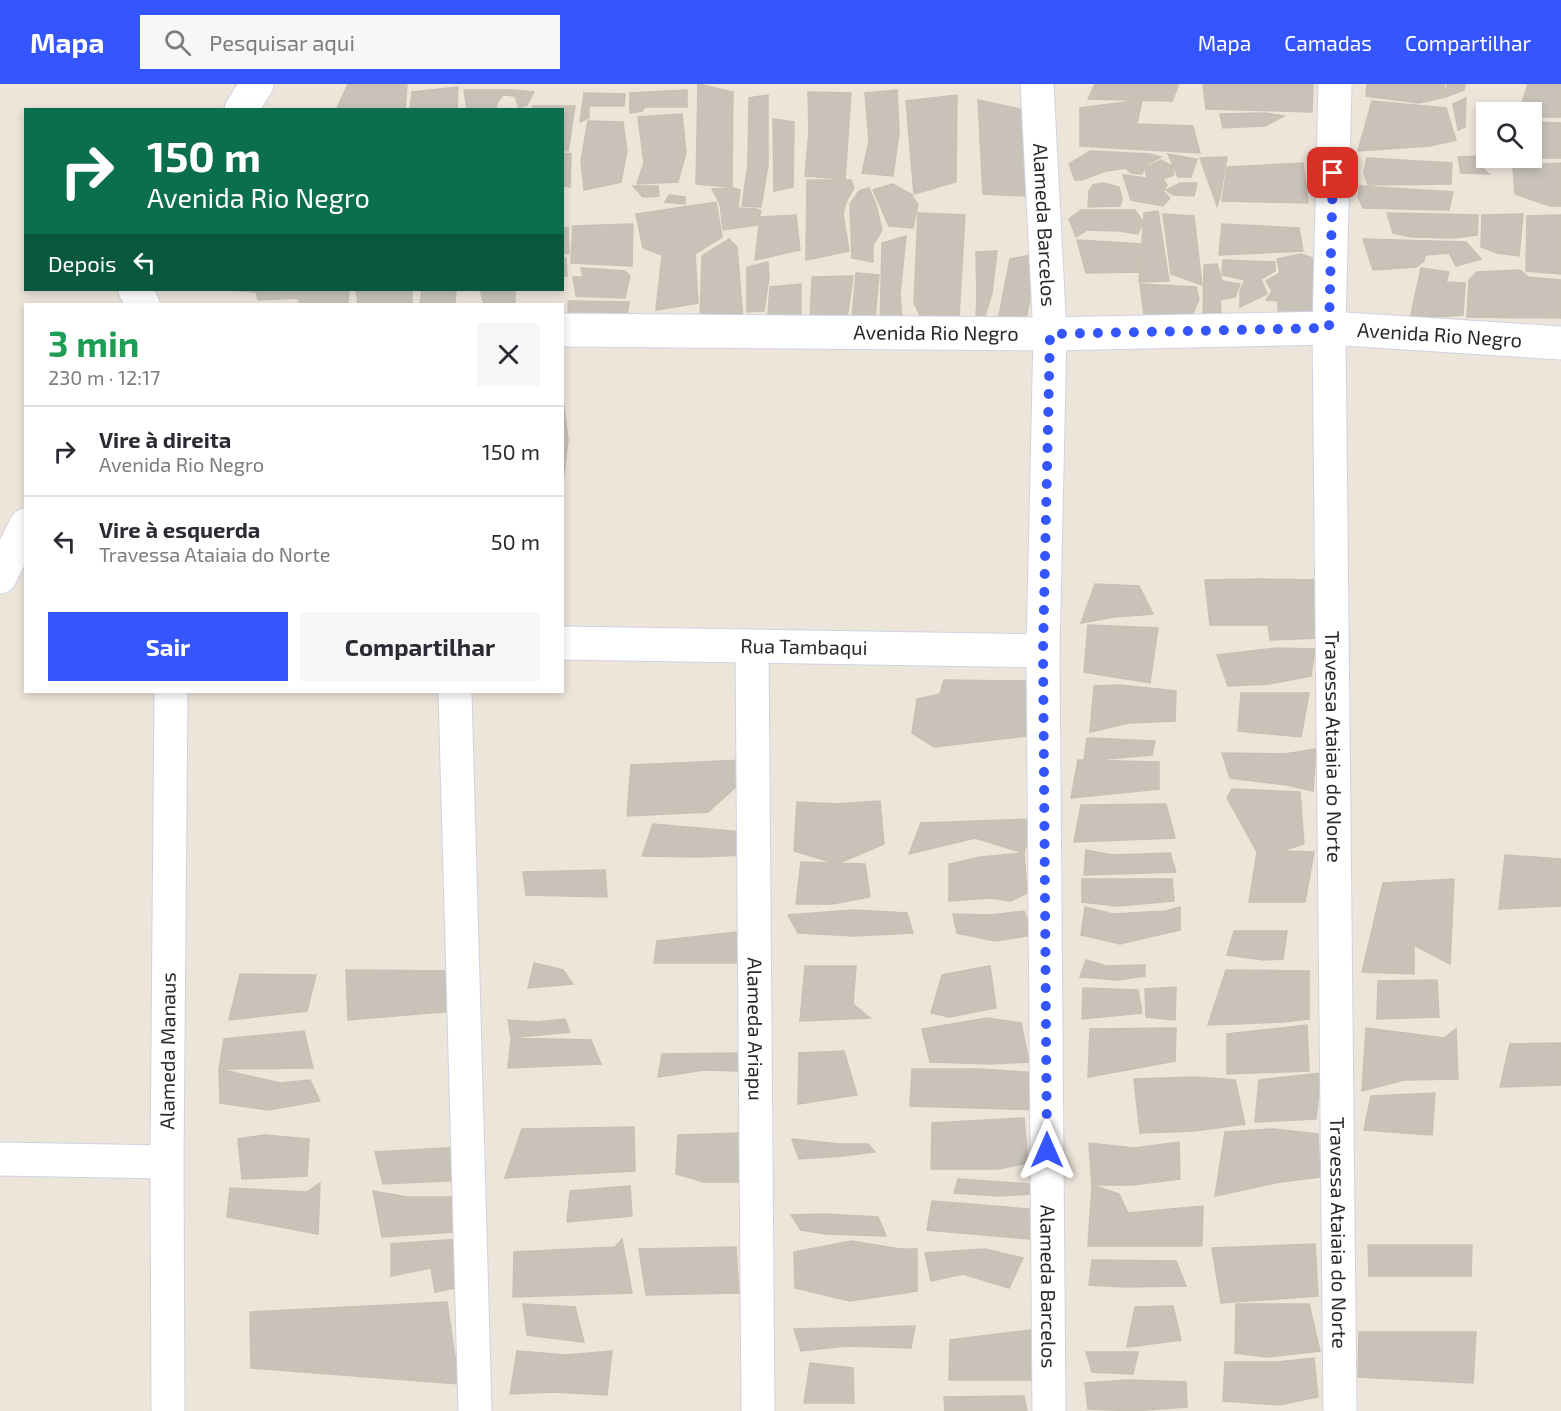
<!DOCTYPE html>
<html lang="pt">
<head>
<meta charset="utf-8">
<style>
  :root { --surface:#fff; --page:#f7f7f7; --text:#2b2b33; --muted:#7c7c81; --line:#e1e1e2; --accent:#3555ff }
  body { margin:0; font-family:"Exo 2",sans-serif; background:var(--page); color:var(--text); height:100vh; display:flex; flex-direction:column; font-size:22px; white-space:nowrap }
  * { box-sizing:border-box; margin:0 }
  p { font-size:20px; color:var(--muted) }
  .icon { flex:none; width:33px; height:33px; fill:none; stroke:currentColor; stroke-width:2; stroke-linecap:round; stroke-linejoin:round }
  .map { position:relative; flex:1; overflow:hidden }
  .drawer { position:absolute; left:24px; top:219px; width:540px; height:390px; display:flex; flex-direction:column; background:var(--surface); border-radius:0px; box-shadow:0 3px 9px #0003 }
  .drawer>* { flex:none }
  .guide { position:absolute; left:24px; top:24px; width:540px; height:183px; border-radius:0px; box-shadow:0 3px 9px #0003; background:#0b6e4f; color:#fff; overflow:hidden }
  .controls { position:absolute; left:1476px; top:18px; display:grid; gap:12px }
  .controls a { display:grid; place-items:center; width:66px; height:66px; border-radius:0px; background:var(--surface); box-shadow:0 3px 9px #0003; font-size:30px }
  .pin { position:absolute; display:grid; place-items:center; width:51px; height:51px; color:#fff; margin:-26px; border-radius:12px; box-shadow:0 3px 9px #0006 }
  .me { position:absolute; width:66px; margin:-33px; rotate:0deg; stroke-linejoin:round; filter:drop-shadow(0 0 4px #0008) }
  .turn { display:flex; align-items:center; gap:21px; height:126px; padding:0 24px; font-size:27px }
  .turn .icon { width:78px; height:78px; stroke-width:2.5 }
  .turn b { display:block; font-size:42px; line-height:51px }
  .then { display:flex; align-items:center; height:57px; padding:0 24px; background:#0003; gap:12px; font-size:22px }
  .round { display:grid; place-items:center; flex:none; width:63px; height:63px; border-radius:0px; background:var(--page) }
  .headline { display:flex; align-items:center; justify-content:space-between; height:102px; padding:0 24px }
  h1 { font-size:36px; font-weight:700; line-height:45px; color:#1e9e55 }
  .action { display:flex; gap:12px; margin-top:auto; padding:12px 24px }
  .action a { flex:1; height:69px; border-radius:0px; background:var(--accent); color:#fff; font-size:24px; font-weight:700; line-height:69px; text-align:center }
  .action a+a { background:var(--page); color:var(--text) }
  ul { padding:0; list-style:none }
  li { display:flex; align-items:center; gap:18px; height:90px; padding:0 24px; border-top:2px solid var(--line) }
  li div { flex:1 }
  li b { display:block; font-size:22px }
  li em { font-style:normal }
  header { display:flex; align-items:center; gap:36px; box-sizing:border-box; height:84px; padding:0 30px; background:var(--accent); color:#fff }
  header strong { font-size:28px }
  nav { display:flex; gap:33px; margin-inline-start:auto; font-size:21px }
  .search { width:420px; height:54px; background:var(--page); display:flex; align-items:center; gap:15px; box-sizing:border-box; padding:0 21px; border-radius:0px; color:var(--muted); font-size:22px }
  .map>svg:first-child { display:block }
  .building { fill:#c8c2b9; stroke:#c8c1b3; stroke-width:1.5 }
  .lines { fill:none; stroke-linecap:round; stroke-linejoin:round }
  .minor-casing { stroke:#cfd2e4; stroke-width:35 }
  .minor { stroke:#fff; stroke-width:33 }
  .route { stroke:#3555ff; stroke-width:10; stroke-dasharray:0 18 }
  .labels { text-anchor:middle; stroke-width:6; stroke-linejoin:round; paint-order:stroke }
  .street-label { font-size:20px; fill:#292929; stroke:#fff }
</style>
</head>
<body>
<header>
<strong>Mapa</strong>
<div class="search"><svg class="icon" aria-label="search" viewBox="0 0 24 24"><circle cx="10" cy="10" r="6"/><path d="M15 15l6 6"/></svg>Pesquisar aqui</div>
<nav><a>Mapa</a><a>Camadas</a><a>Compartilhar</a></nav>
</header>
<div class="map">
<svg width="1561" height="1327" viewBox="0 0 1561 1327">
  <rect width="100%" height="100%" fill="#ede5da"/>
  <path class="building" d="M348,0L407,1L405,26H336Z
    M698,0L733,8L732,103L696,100Z
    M1095,0H1179L1172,17L1088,15Z
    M1203,0H1313L1312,28L1206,25Z
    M1367,0H1444L1445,13L1419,19L1366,12Z
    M1447,0H1465L1464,6L1445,13Z
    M1528,0H1561V33H1532V28H1519Z
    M458,3L457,26H410L412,8Z
    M464,6H512L534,8L527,21L519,24L515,12L503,11L497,19L496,26H467Z
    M687,6V23H645L642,27L630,29V9Z
    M897,6L899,49L893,92L862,89L869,57L865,9Z
    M808,8L851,9L845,95L805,92L809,47Z
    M584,9L625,10L624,22H589V34L580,38Z
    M768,11V81L761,123L742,122L748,80L749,14Z
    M957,11L956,98L914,110L906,17Z
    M1466,14L1465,43L1458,46L1453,20Z
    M978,16L1029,27L1026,112L983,110Z
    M1142,16L1137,40L1193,42L1200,69L1080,62V24Z
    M1372,17L1446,24L1456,56L1430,62L1358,67Z
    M533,22H575L568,67L562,66V26H532Z
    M1265,29L1284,32L1265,42L1223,44L1220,30Z
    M682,30L686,68L678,98L637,100L644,79L638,33Z
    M773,35L794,38L793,103L774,107Z
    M588,37L623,38L627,67L621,98L584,106L581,77Z
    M1532,38L1561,39V74H1527H1532Z
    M1090,67L1150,70L1161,73L1145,82L1142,90L1131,89L1126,84L1106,87L1082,96H1075L1069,80Z
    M562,69L571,70L570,103L562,101Z
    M1168,70L1197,75L1191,93H1178Z
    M1484,72L1487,79L1480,82L1489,90L1461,89L1458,73Z
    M1227,73L1220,113L1217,122L1200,74Z
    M1367,74L1452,79L1451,100L1368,101L1364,89Z
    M1161,76L1172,82L1174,91L1163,95L1167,101L1163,107L1170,114L1163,122L1131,116L1123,91L1147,94L1145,84Z
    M1303,79L1308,119L1222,117L1227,83Z
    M1561,79V122H1550L1515,110L1513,82Z
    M807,96H851L854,104L846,118L843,130L849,167L806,176Z
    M1103,99L1119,103L1122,115L1120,122L1088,123L1089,107L1093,101Z
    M1180,99H1197L1194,112L1173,111L1166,106Z
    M892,100L911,110L918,121L913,144L889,142L873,106Z
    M633,102H658L659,112L643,113Z
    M1360,102L1453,108L1449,126L1363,124L1358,113Z
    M734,104L740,106L738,124L756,125L761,127L757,141L723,146L720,120L712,105Z
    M869,104L876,121L882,146L873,161V178L852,174L850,120L859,107Z
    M669,111L685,113V120L665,118Z
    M716,118L722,153L695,170L698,219L656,226L662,171L643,164L636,130Z
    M1081,126H1135L1143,138L1138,150L1119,147L1087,146L1076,153L1069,135Z
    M1158,127L1169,197L1139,198L1144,129Z
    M918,129L965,131L959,233L924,240L914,219Z
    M1387,129L1478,131L1477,151L1455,154L1412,153L1393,149Z
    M1163,130L1194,132L1202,201L1171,190Z
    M1523,130L1519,172L1497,169L1481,163L1482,131Z
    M796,131L800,166L755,176L760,133Z
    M1561,131V190L1526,187L1527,132Z
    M633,140L632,182L571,179L573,142Z
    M1222,140L1299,144L1303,167L1219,171Z
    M568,143L569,170L562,169V145Z
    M906,152L900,211L903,246L880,248L882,159Z
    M729,155L737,163L743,236L700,237L702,172Z
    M1363,155L1466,158L1481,175L1456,182L1449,169L1425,171L1424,177L1416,183L1373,186Z
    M1077,156L1141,160L1139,188L1086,189Z
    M997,167L992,209L983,239L976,230L977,215L976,168Z
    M1301,170L1321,177V233L1278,239V217L1266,216L1272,207L1266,197L1280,189L1277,175Z
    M1032,171L1030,215L1025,240L998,237L1010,175Z
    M562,174H566L567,192H562Z
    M1223,176L1275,178V187L1261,195L1267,210L1240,223V207L1245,196L1222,191Z
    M768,178L769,193L764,227L747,228V183Z
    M1217,180L1222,197L1240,200L1235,213L1220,216L1221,230L1215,233H1203L1204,181Z
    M581,184L625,187L630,192L625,214L576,212L573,193H583Z
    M1421,184L1449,188L1446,198L1465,199L1463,231L1410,235Z
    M1520,186L1528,193L1561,196V234L1467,233L1469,196L1477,188Z
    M856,189L879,191L875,235L852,234Z
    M853,192L847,236L810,240L812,193Z
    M801,200V236L767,242L770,203Z
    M1140,200L1196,203L1199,215L1192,232L1157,233L1144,231Z
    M230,206H349L348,220H301L297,214L258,216L256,208Z
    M356,206H412V220H358Z
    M422,206H456L455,220H420Z
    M480,206H515V220H484Z
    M568,217L629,218L627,234L569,244Z
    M562,308L568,355L564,391H562Z
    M1261,495L1318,496L1317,554L1270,556L1268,541H1210L1205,496Z
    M1095,500L1139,502L1153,530L1114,533L1081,539Z
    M1088,541L1158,544L1150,599L1084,588Z
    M1276,564L1315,565L1311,592L1269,600L1228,602L1217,571Z
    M944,596L1028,597L1026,652L934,663L912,649L917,615L940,610Z
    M1120,601L1176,607L1175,637L1129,639L1090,648L1094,602Z
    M1241,609H1309L1301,653L1238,647Z
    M1087,654L1155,657L1152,671L1084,677Z
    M1316,665L1313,707L1287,701L1230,694L1222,669L1285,670Z
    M744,676L739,700L708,728L627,732L631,681Z
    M1078,676L1159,678V705L1071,714Z
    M1232,705L1300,708L1304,760L1281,767L1314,768L1305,818H1249L1257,768L1227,714Z
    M880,717L884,760L837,780L794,767L797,718L837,720Z
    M1166,720L1175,754L1074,758L1081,721Z
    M1034,735L1024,769L975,754L909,770L921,739Z
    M653,740L742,748L743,771L699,773L642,772Z
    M1086,766L1112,771L1170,769L1176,788L1084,791Z
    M1024,769L1027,809L1011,817L991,814L949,817V780L980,773Z
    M1505,771L1561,775V822L1499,825Z
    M801,778L865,780L870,813L832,820H796Z
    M605,786L607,813L526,811L523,788Z
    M1082,795H1172L1174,817L1118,822L1082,818Z
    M1454,795L1450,880L1414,861V890L1362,888L1383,799Z
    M1085,823L1113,830L1166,827L1180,823V846L1120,860L1081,851Z
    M853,826L907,829L913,849L855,852L798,849L788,831Z
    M1024,827L1033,851L995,857L957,849L953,830L990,831Z
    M745,847L746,879H654L657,857Z
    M1234,847H1287L1283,875L1264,876L1227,871Z
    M1086,876L1106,882L1145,881V892L1117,896L1080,893Z
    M534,879L563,886L573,900L528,904Z
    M805,882H856L853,920L870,934L800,937Z
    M990,882L996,924L949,933L931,929L942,891Z
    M346,886L457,887L454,927L348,936Z
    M1226,886L1309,887V935L1283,938L1208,941Z
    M240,890L316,891L307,927L229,936Z
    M1437,896L1439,933L1377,935L1378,897Z
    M1176,903L1175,936L1146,933L1145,905Z
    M1083,904L1138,906L1142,929L1082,935Z
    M987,934L1021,939L1029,978L990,980L930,978L922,945Z
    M565,935L570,948L511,954L508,936L537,938Z
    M1307,941L1309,987L1227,990V950Z
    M1176,944L1175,977L1088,993L1090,945Z
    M1366,944L1444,954L1456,945L1458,995L1404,996L1362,1007Z
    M304,947L313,984L219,985L224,955Z
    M511,954L591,956L601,980L508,984Z
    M1561,959V1001L1500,1003L1510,960Z
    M844,967L857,1011L798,1020L799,969Z
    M737,969L738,987L704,986L658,993L662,970Z
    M219,985L280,999L310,996L320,1017L268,1026L220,1019Z
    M912,985H981L1038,989L1046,1026L910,1022Z
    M1321,989L1316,1035L1255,1038L1259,996Z
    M1194,993L1235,996L1245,1040L1194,1047L1140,1049L1134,995Z
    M1435,1009L1432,1051L1364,1046L1371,1012Z
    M1024,1034L1028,1079L999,1085H931L932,1039Z
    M634,1043L635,1087L505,1094L522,1045Z
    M1273,1045L1318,1050L1320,1093L1280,1098L1215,1112L1225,1048Z
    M742,1049L756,1098H704L676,1090L678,1051Z
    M265,1051L309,1055L307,1092L242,1095L238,1055Z
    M792,1055L839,1060H868L875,1068L842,1072L799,1075Z
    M1179,1058L1180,1095L1132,1101H1092L1089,1059L1134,1064Z
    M463,1063L465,1096L383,1100L375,1068Z
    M958,1095L1029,1100L1030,1110L1000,1112L954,1109Z
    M320,1099L318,1150L227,1133L230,1104L307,1108Z
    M1092,1101L1119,1110L1128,1129L1203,1122L1202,1162H1088Z
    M630,1102L632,1132L567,1138L570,1107Z
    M373,1107L407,1113H456L453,1148L382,1153Z
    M932,1117L1029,1125V1155L927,1146Z
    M825,1130L878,1133L886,1152L826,1150L801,1146L791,1131Z
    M460,1155V1203L435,1208L431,1184L391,1192V1160Z
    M622,1155L632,1209L513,1213L514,1168L615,1163Z
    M851,1157L900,1165H917V1207L850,1217L795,1204L794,1168Z
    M1315,1160L1318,1212L1221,1219L1212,1164Z
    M1368,1161H1472L1471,1192H1369Z
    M736,1163L739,1209L646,1211L639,1165Z
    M985,1165L1023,1174L1009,1204L963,1190L931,1197L925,1169Z
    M1092,1176L1176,1177L1186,1202L1125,1203L1089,1201Z
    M447,1218L459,1300L251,1284L250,1228Z
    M523,1220L575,1223L584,1258L527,1251Z
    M1236,1220H1309L1320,1267L1267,1273L1235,1269Z
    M1173,1222L1181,1256L1127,1263L1135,1223Z
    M915,1242L911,1264L847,1262L801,1267L794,1245Z
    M1031,1246V1296H949L950,1256Z
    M1359,1248H1476L1473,1299L1358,1293Z
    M517,1267L566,1271L612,1267L607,1311L554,1308L510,1310Z
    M1086,1268H1138L1133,1290L1092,1288Z
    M1314,1274L1318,1313L1279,1321L1223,1317L1225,1278H1277Z
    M810,1279L853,1284L854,1319H804Z
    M1128,1296L1186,1298L1187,1323L1132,1327L1088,1325L1085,1299Z
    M1024,1312L1027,1327H945L944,1313Z"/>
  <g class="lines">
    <defs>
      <g id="minor">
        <path id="s1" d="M1037,0L1050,250L1043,567L1049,1327"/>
        <path id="s2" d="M1335,0L1329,244L1340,1327"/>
        <path d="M241,26L257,0"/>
        <path d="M135,206L143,220"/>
        <path id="s3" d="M562,246L1050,250L1329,244L1561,259"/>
        <path d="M0,493L26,441"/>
        <path id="s4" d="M562,559L1043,567"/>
        <path id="s5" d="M752,563L758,1327"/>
        <path d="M455,608L475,1327"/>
        <path d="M0,1075L167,1078"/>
        <path id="s6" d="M168,1327L167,1078L171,608"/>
      </g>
    </defs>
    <use href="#minor" class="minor-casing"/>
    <use href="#minor" class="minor"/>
  </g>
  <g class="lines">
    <path class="route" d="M1047,1066L1043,567L1050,250L1329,244L1333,89"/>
  </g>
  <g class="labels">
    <g class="street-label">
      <text dy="7" stroke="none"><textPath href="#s1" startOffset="141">Alameda Barcelos</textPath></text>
      <text dy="7" stroke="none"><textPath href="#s3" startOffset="374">Avenida Rio Negro</textPath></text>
      <text dy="7" stroke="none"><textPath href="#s3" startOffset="878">Avenida Rio Negro</textPath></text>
      <text dy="7" stroke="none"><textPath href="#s4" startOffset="242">Rua Tambaqui</textPath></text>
      <text dy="7" stroke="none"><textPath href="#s2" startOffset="663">Travessa Ataiaia do Norte</textPath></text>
      <text dy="7" stroke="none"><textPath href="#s5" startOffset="382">Alameda Ariapu</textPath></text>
      <text dy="7" stroke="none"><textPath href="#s6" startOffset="360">Alameda Manaus</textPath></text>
      <text dy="7" stroke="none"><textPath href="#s2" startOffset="1149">Travessa Ataiaia do Norte</textPath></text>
      <text dy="7" stroke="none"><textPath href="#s1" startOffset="1203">Alameda Barcelos</textPath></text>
    </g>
  </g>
</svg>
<div class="controls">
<a><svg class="icon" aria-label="search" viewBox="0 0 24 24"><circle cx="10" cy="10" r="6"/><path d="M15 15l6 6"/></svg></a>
</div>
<div class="pin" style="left:1333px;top:89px;background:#d93025"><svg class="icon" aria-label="arrive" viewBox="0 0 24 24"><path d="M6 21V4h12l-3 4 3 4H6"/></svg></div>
<svg class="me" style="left:1047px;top:1066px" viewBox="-20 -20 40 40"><path d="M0-17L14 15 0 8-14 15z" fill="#3555ff" stroke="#fff" stroke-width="4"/></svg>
<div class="guide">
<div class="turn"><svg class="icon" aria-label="right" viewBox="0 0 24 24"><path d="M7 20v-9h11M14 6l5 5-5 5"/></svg><div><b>150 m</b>Avenida Rio Negro</div></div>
<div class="then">Depois<svg class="icon" aria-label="left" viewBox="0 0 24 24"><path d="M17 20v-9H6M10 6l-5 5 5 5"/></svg></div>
</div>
<section class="drawer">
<div class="headline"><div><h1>3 min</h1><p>230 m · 12:17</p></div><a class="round"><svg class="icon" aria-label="close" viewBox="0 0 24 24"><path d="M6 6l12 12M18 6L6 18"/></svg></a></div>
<ul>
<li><svg class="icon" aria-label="right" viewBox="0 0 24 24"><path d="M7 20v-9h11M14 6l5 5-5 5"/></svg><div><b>Vire à direita</b><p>Avenida Rio Negro</p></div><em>150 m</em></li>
<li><svg class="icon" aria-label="left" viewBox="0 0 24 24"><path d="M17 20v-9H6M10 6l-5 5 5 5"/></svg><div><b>Vire à esquerda</b><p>Travessa Ataiaia do Norte</p></div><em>50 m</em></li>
</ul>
<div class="action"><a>Sair</a><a>Compartilhar</a></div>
</section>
</div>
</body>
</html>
